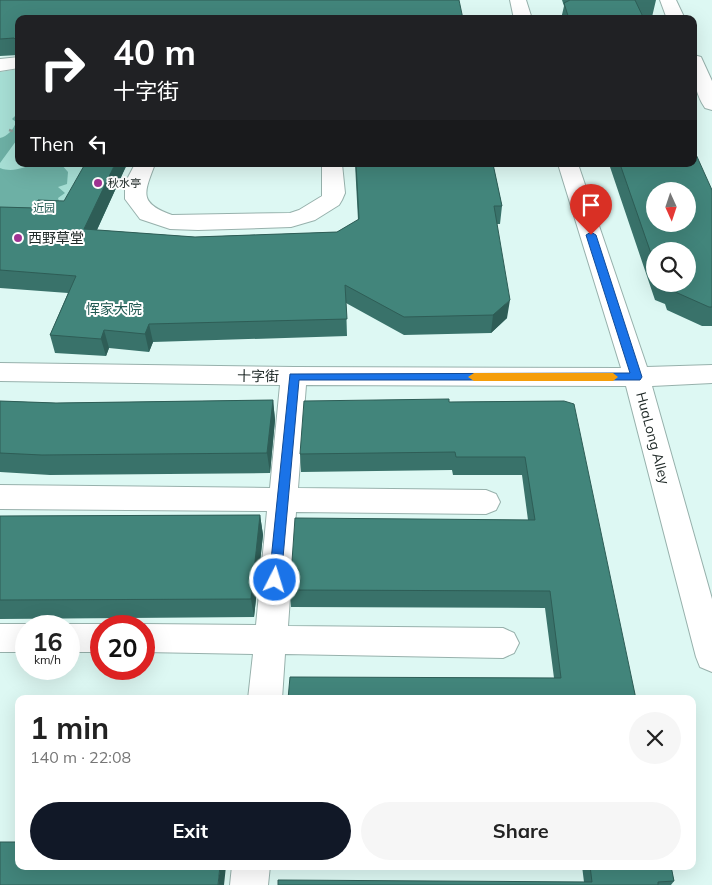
<!DOCTYPE html>
<html lang="en">
<head>
<meta charset="utf-8">
<style>
  :root { --surface:#fff; --page:#f6f6f6; --text:#222; --muted:#767676; --accent:#111827 }
  body { margin:0; font-family:Mulish,"Noto Sans SC",sans-serif; background:var(--page); color:var(--text); height:100vh; display:flex; flex-direction:column; font-size:19px; white-space:nowrap }
  * { box-sizing:border-box; margin:0 }
  p { font-size:16px; color:var(--muted) }
  .icon { flex:none; width:28px; height:28px; fill:none; stroke:currentColor; stroke-width:2; stroke-linecap:round; stroke-linejoin:round }
  .map { position:relative; flex:1; overflow:hidden }
  .drawer { position:absolute; left:15px; top:695px; width:681px; height:175px; display:flex; flex-direction:column; background:var(--surface); border-radius:10px; box-shadow:0 5px 20px #0002 }
  .drawer>* { flex:none }
  .guide { position:absolute; left:15px; top:15px; width:682px; height:152px; border-radius:10px; box-shadow:0 5px 20px #0002; background:#202124; color:#fff; overflow:hidden }
  .needle { width:32px; rotate:177deg }
  .tools { position:absolute; left:646px; top:182px; display:grid; gap:10px }
  .tools a { display:grid; place-items:center; width:50px; height:50px; border-radius:50%; background:var(--surface); box-shadow:0 5px 20px #0002; font-size:25px }
  .speed { position:absolute; left:15px; top:615px; display:flex; gap:10px; font-size:25px; font-weight:700; text-align:center }
  .speed>* { display:grid; place-content:center; width:65px; height:65px; border-radius:50%; background:var(--surface); box-shadow:0 5px 20px #0002; line-height:1 }
  .speed small { font-size:12px; font-weight:400 }
  .speed .limit { border:8px solid #d22; background:#fff; color:#111 }
  .pin { position:absolute; display:grid; place-items:center; width:42px; height:42px; color:#fff; margin:-51px -21px; border-radius:50% 50% 50% 0; rotate:-45deg; box-shadow:0 0 5px #0007 }
  .pin .icon { rotate:45deg }
  .me { position:absolute; width:55px; margin:-28px; rotate:5deg; stroke-linejoin:round; filter:drop-shadow(0 0 4px #0008) }
  .turn { display:flex; align-items:center; gap:18px; height:105px; padding:0 15px; font-size:22px }
  .turn .icon { width:65px; height:65px; stroke-width:2.5 }
  .turn b { display:block; font-size:35px; line-height:42px }
  .then { display:flex; align-items:center; height:48px; padding:0 15px; background:#0003; gap:10px; font-size:19px }
  .round { display:grid; place-items:center; flex:none; width:52px; height:52px; border-radius:26px; background:var(--page) }
  .head { display:flex; align-items:center; justify-content:space-between; height:85px; padding:0 15px }
  h1 { font-size:30px; font-weight:700; line-height:38px }
  .primary-button { display:flex; gap:10px; margin-top:auto; padding:10px 15px }
  .primary-button a { flex:1; height:58px; border-radius:30px; background:var(--accent); color:#fff; font-size:20px; font-weight:700; line-height:58px; text-align:center }
  .primary-button a+a { background:var(--page); color:var(--text) }
  .map>svg:first-child { display:block }
  .green { fill:#a7dfd5 }
  .water { fill:#6db0a5 }
  .lines { fill:none; stroke-linecap:round; stroke-linejoin:round }
  .minor-casing { stroke:#97b1ac; stroke-width:2 }
  .path { stroke:#8c9f9c; stroke-width:2.5; stroke-dasharray:4 2; stroke-linecap:butt }
  .minor { fill:#fff; fill-rule:evenodd }
  .wall { fill:#39726a; fill-rule:evenodd }
  .shaded-wall { fill:#2e5d56 }
  .building { fill:#42857b; stroke:#2e5d56; fill-rule:evenodd }
  .route { fill:#1a73e8; stroke:#114b97 }
  .slow { fill:#f59e0b }
  .poi-dot { fill:#a13494; stroke:#fff; stroke-width:2 }
  .labels { text-anchor:middle; stroke-width:4; stroke-linejoin:round; paint-order:stroke }
  .far-poi-label { font-size:11px; fill:#202a28; stroke:#fff; text-anchor:start }
  .far-park-label { font-size:11px; fill:#215952; stroke:#fff }
  .poi-label { font-size:14px; fill:#202a28; stroke:#fff; text-anchor:start }
  .park-label { font-size:14px; fill:#215952; stroke:#fff }
  .street-label { font-size:14px; fill:#202a28; stroke:#fff }
</style>
</head>
<body>
<div class="map">
<svg width="712" height="885" viewBox="0 0 712 885">
  <rect width="100%" height="100%" fill="#ddf8f3"/>
  <path class="green" d="M19,69V164H128L119,180L109,179L110,200L99,225H90L0,251V72Z"/>
  <path class="water" d="M19,112V137L0,163V138C7,137 14,129 16,122L12,119Z
    M36,164H61L68,172L67,184L58,187L65,193L58,198L60,204L52,206L0,212V168C13,173 24,167 36,164Z"/>
  <g class="lines">
    <defs>
      <path id="minor" d="M510,0H526L532,19H514Z
        M660,0H676L685,19H667Z
        M694,55L701,57L712,81V110L705,108C694,92 693,74 694,55Z
        M19,57V68L0,71V59Z
        M135,164H155C144,193 138,203 172,215L290,213L299,210L322,196V164H342L345,193L342,200L339,205L315,220L291,227L198,230L170,229L140,219L125,199V183Z
        M558,164H578L647,367L712,365V383L652,386L712,599V672L700,667L696,657L626,386L306,385L298,488L486,490L496,494L500,502L496,510L486,514L296,512L288,626L503,628L514,633L519,643L514,653L503,658L285,654L282,699H248L253,654L144,652V626H137L144,624L256,625L267,511L0,509V485L270,488L280,385L0,381V363L294,367L621,368Z
        M0,624H26L33,626H26V652H0Z
        M69,624H101L108,626H101V652H69V626H62Z
        M232,866H270L268,885H230Z"/>
    </defs>
    <use href="#minor" class="minor-casing"/>
    <path class="path" d="M9,130L19,133"/>
    <use href="#minor" class="minor"/>
  </g>
  <path class="wall" d="M0,0L463,19H19V55L0,56Z
    M562,0H656L652,17H643L644,19H561L564,6Z
    M127,164L97,230L195,237L337,232L358,220L355,164H493L502,206L500,224H497L507,318L491,333L404,335L346,303L347,336L153,342L149,352L109,348L106,356L55,353L50,335L68,293L0,288V207L35,208L64,201Z
    M609,164H694L712,190V326H702L667,310L665,304L655,300ZM655,251L688,284H655Z
    M273,400L275,420L270,473L50,475L0,472V401L56,403Z
    M564,401L636,699L554,678L545,608L291,607L290,590L528,520L522,475H453L452,470L301,472L300,454L449,402Z
    M260,515L263,535L254,617L0,619V516Z
    M582,866H671L674,881L671,885H278L584,882Z"/>
  <path class="shaded-wall" d="M115,164H127L89,247L84,229Z
    M510,300L507,318L491,333L493,315Z
    M149,324L153,342L149,352L145,334Z
    M104,330L109,348L106,356L101,339Z
    M273,400L275,420L270,473L267,453Z
    M260,515L263,535L254,617L251,599Z
    M220,866H226L224,885H218Z"/>
  <path class="building" d="M0,0H459L463,19H350V18L297,19H19V40H16L14,38L0,39Z
    M570,0H635L644,19H569L564,3Z
    M694,150L712,190V307H709L673,291L671,284H669H688V251H655V265L620,164H694ZM655,191H688V224H655Z
    M85,164H115L84,229L195,237L337,232L359,219L356,164H493L502,206H494L510,300L493,315L404,317L345,285L347,319L149,324L145,334L104,330L101,339L50,335L76,276L0,270V207L35,208L38,200L64,201Z
    M449,399V402L564,401L574,404L636,699H288L290,677L561,678L550,591L290,590L295,518L535,520L525,457H456L455,452L300,454L304,401Z
    M273,400L267,453L42,455L0,453V401L56,403Z
    M260,515L251,599L0,600V516Z
    M0,842H19V866H220L218,885H0Z
    M590,866H671L674,881L658,882V885H278V880L592,882Z"/>
  <path class="route" d="M591,232L596,235L642,377L640,380H299L281,580L280,583L275,585L271,583L269,580L290,374L630,373L586,235Z"/>
  <path class="slow" d="M474,373H613L618,377L613,381H474L468,377Z"/>
  <g class="poi-dot">
    <circle cx="98" cy="183" r="5"/>
    <circle cx="18" cy="238" r="5"/>
  </g>
  <g class="labels">
    <g class="far-poi-label">
      <text x="108" y="187">秋水亭</text>
    </g>
    <g class="far-park-label">
      <text x="44" y="212">近园</text>
    </g>
    <g class="poi-label">
      <text x="28" y="243">西野草堂</text>
    </g>
    <g class="park-label">
      <text x="114" y="314">恽家大院</text>
    </g>
    <g class="street-label">
      <text transform="translate(258 376) rotate(1)" y="5">十字街</text>
      <text transform="translate(653 438) rotate(75)" y="5">HuaLong Alley</text>
    </g>
  </g>
</svg>
<div class="tools">
<a><svg class="needle" viewBox="-14 -14 28 28"><path d="M0-13l5 13h-10z" fill="#e53935"/><path d="M0 13l5-13h-10z" fill="#767676"/></svg></a>
<a><svg class="icon" aria-label="search" viewBox="0 0 24 24"><circle cx="10" cy="10" r="6"/><path d="M15 15l6 6"/></svg></a>
</div>
<div class="speed"><div>16<small>km/h</small></div><div class="limit">20</div></div>
<div class="pin" style="left:591px;top:235px;background:#d93025"><svg class="icon" aria-label="arrive" viewBox="0 0 24 24"><path d="M6 21V4h12l-3 4 3 4H6"/></svg></div>
<svg class="me" style="left:275px;top:580px" viewBox="-20 -20 40 40"><circle r="17" fill="#1a73e8" stroke="#fff" stroke-width="3"/><path d="M0-11L8 9 0 5-8 9z" fill="#fff"/></svg>
<div class="guide">
<div class="turn"><svg class="icon" aria-label="right" viewBox="0 0 24 24"><path d="M7 20v-9h11M14 6l5 5-5 5"/></svg><div><b>40 m</b>十字街</div></div>
<div class="then">Then<svg class="icon" aria-label="left" viewBox="0 0 24 24"><path d="M17 20v-9H6M10 6l-5 5 5 5"/></svg></div>
</div>
<section class="drawer">
<div class="head"><div><h1>1 min</h1><p>140 m · 22:08</p></div><a class="round"><svg class="icon" aria-label="close" viewBox="0 0 24 24"><path d="M6 6l12 12M18 6L6 18"/></svg></a></div>
<div class="primary-button"><a>Exit</a><a>Share</a></div>
</section>
</div>
</body>
</html>
